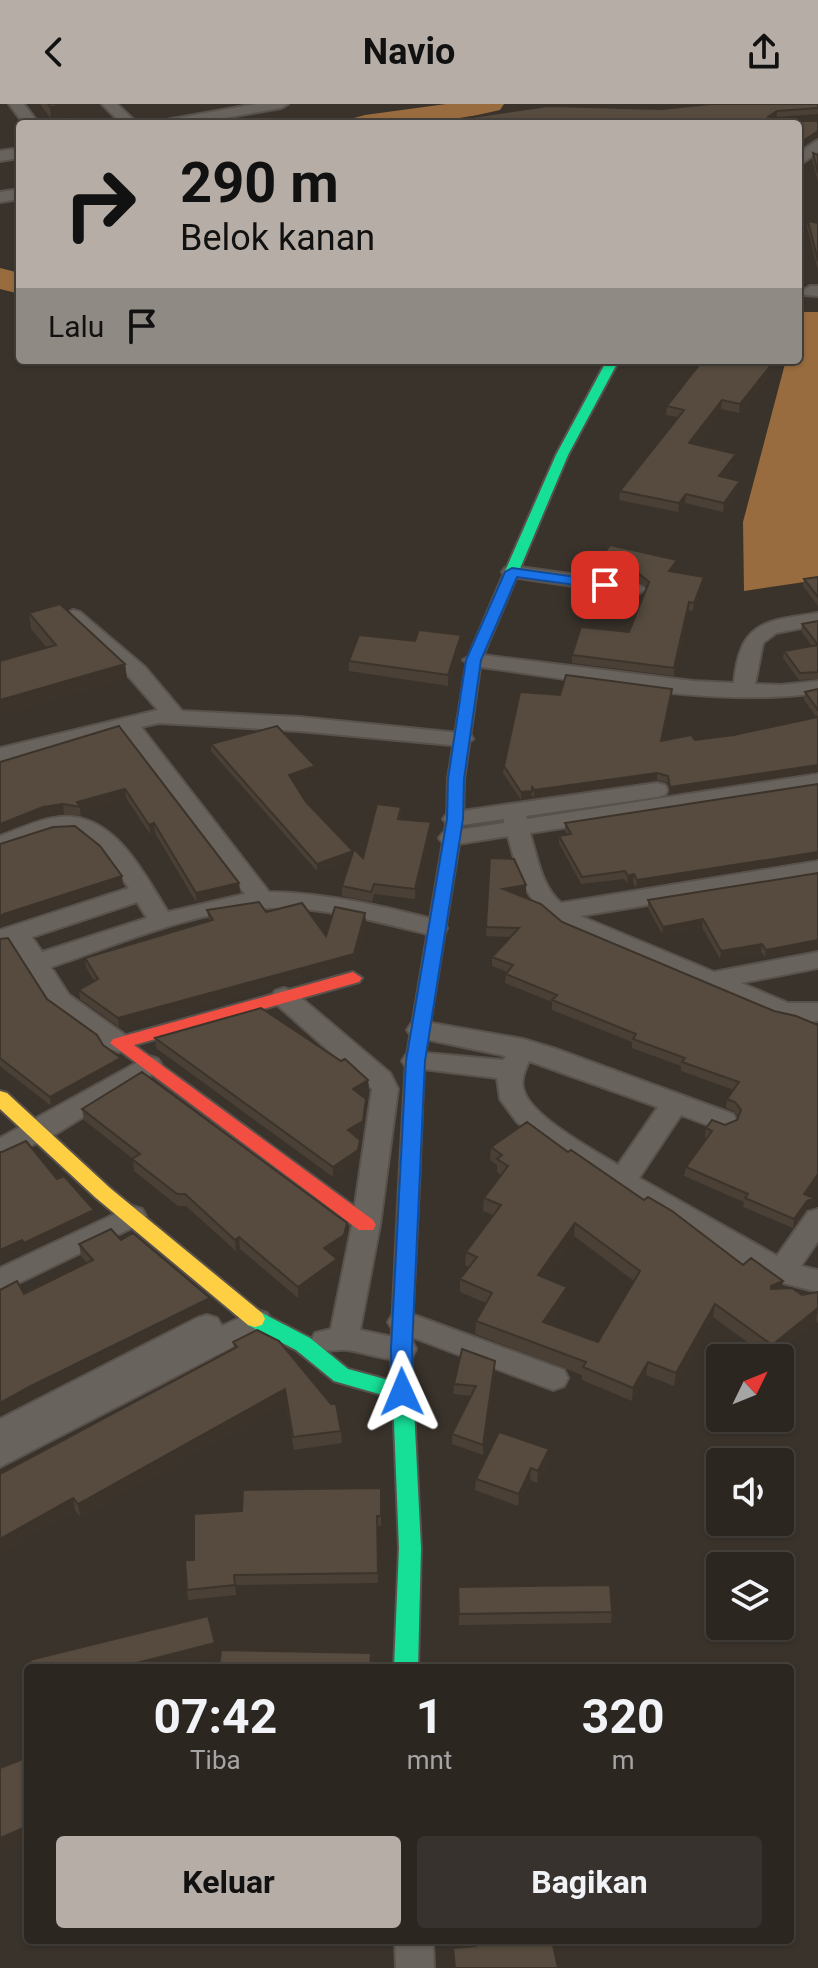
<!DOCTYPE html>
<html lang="id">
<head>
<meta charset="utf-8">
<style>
  :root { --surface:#2c2621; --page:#38322e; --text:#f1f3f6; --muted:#a6a5a5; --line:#48433f; --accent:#b5ada6 }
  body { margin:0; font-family:Roboto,sans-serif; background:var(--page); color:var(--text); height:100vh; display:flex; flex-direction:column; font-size:30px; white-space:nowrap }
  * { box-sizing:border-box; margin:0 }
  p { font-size:26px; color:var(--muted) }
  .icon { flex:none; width:44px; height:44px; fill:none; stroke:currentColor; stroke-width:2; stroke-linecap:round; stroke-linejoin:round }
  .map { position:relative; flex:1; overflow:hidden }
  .drawer { position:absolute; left:24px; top:1560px; width:770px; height:280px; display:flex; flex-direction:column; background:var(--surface); border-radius:8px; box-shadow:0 2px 6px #0004,0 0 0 2px var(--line) }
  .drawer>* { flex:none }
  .guide { position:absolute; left:16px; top:16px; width:786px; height:244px; border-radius:8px; box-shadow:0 2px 6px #0004,0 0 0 2px var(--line); background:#b5ada6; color:#111; overflow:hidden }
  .needle { width:52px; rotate:47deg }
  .controls { position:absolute; left:706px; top:1240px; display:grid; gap:16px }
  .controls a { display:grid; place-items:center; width:88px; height:88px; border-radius:8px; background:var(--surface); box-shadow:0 2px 6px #0004,0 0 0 2px var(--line); font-size:40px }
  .pin { position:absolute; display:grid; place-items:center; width:68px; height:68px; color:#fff; margin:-34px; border-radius:16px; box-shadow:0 4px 12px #0006 }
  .me { position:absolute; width:88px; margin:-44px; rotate:359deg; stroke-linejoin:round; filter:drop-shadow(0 0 6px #0008) }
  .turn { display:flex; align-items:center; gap:28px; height:168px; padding:0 32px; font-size:36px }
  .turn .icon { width:104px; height:104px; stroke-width:2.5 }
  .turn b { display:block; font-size:56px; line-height:68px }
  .then { display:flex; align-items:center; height:76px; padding:0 32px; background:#0003; gap:16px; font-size:30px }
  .eta { display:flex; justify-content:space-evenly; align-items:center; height:136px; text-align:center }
  .eta b { font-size:48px; font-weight:700; line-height:56px }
  .button { display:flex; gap:16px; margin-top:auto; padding:16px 32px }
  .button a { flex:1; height:92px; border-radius:8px; background:var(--accent); color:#111; font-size:32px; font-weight:700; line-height:92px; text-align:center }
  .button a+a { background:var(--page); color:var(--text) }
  header { display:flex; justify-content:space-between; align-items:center; height:104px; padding:0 32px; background:var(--accent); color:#111; font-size:36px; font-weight:700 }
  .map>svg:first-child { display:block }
  .water { fill:#986c3e }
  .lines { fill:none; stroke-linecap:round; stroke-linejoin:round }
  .river { fill:#986c3e; fill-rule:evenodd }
  .street-casing { stroke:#58514c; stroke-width:4 }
  .fast-casing { stroke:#58514c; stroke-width:4 }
  .slow-casing { stroke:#58514c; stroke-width:4 }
  .jam-casing { stroke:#58514c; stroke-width:4 }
  .street { fill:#69635d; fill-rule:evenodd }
  .fast { fill:#16e098; fill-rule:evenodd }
  .slow { fill:#ffcf43; fill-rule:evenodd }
  .jam { fill:#f24e42; fill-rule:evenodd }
  .wall { fill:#4a4035; fill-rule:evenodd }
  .shaded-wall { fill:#3c342b }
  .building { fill:#564b3e; stroke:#3c342b; stroke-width:2; fill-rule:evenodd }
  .route { fill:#1a73e8; stroke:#114b97; stroke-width:2 }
</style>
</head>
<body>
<header><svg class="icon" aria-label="back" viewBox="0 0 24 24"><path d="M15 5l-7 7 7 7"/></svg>Navio<svg class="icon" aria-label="share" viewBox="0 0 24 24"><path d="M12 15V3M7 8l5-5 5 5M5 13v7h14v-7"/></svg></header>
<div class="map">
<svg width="818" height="1864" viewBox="0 0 818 1864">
  <rect width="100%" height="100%" fill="#3a332c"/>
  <path class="water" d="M799,208H818V476L744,487L743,418L786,256H798Z"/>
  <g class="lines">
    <path class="river" d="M446,0H504L500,6L437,20H350L354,14L365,11Z
      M0,164L20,169V190L0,185Z"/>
    <defs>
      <path id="street" d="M9,0H24L39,20H24Z
        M102,0H117L138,20H122Z
        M256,0H288L281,4L191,20H159L166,16Z
        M818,36V48L798,62V49Z
        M20,44V54L0,57V47Z
        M20,85V95L0,98V88Z
        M810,182H818V192L804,191L802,187Z
        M512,462L636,479L646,485L636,491L505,472L502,468L505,464Z
        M73,506L80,508L145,563L182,607L299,613L470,630L473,635L462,642L299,627L159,619L141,623L269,788C328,789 387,803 444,818L447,824L444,830L435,832C379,818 323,802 265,804C195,806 117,841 51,863L69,891L128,933L132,939L128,945L119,948L110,945L51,903L11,840L0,843V826L129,784L103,749L77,728L54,729L0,747V732C22,724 50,710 73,713C119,718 146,773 168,808L245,790L121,628L0,658V644L158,606L129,573L66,516L63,512ZM137,798L147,814L42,848L32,833Z
        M818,509V521L776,529L763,539L755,580L781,581L818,577V589C710,604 583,576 474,562L463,556L474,550L693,577L734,579C740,518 763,517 818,509Z
        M818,670V684L530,729C537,753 542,783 561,799L818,757V773L580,812L714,868L818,848V864L741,879L788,899H818V917L801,919L774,913L563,824C526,798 519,775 508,732L451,741L443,739L439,734L443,729L451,727L504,719V715L455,722L447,720L443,715L447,710L455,708L657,679L665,681L668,686L665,691L657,693L526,712L527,715Z
        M284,884L293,887L390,969L398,985L380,1121L360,1226L412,1237L416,1245L412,1253C391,1260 369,1249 347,1246C336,1245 327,1249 315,1245L311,1237L315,1229L331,1225L352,1121L372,985L275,899L271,893L275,887Z
        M420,917L523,935L556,945L733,1010L737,1017L733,1024L723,1027L681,1011L639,1074L777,1152L808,1108L818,1105V1137L801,1162L818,1166V1188L771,1176L583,1065L517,1018L500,995L497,974L406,963L402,957L406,951L415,948L503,956L506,952L411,932L407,926L411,920ZM529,957L658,1003L618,1061C595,1047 532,1013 524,987C520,977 525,966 529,957Z
        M149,952L158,955L162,961L158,967L49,1034L0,1055V1034Z
        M132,1102L142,1105L146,1112L142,1119L0,1188V1164Z
        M257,1206L267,1209L272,1217L267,1225L0,1363V1315L197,1214L207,1211L217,1214L222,1222Z
        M403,1207L564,1266L568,1274L564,1282L553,1286L393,1226L388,1218L393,1210Z
        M395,1836H433L434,1864H396Z"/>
      <path id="fast" d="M607,256H619L568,351L513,481L506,485L501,484L499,481L556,351Z
        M409,1074L416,1076L419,1081L411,1245L421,1444L418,1564H394L399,1444L393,1294L334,1277L296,1246L248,1221L245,1215L248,1209L255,1207L262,1209L310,1234L348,1265L392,1277L391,1245L399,1081L402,1076Z"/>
      <path id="slow" d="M506,477L513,481L481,556L464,675L463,715L424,957L419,1081L416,1086H402L399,1081L406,957L447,715L448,675L467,556L499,481Z
        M0,987L7,989L110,1084L262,1209L265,1215L262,1221L255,1223L248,1221L96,1094L0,1005Z"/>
      <path id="jam" d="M353,868L362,874L359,878L134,941L373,1116L376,1121L373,1126H359L110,939L113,935Z"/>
    </defs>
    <use href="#street" class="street-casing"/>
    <use href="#fast" class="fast-casing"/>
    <use href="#slow" class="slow-casing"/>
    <use href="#jam" class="jam-casing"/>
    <use href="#street" class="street"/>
    <use href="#fast" class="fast"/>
    <use href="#slow" class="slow"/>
    <use href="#jam" class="jam"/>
  </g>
  <path class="wall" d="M40,0H78L79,11L51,15Z
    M818,0V10L777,13L771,17H818V33L798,45V20L662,5Z
    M813,49L818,51V78L812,56Z
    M808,117L818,119V167L807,123Z
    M781,256L739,309L721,305L694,340L735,359L724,374L738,386L723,408L685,399L678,408L619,396L620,387L678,313L666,311L667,302Z
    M595,463L676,464L673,468L704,473L703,480L693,507L689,506L674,572L572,559V551L629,528L647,484L636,476L594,470Z
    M818,473V502L803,482L804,475Z
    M29,509L125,560L127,575L47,544L31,525Z
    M818,517V575L799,576L783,554L784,547L812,542L801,527L802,520Z
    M415,537L461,541L448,582L349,567V557Z
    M818,585V668L669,690L668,679L657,676L534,694L531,690V694L521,696L503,669L504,662L560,591L671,592L662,637L695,636L734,631L817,614L804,596L805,588Z
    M119,622L239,779L240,788L196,798L155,729L150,730L126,694L80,707L81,712L64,710L45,713Z
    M211,640L315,662V668L293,676L306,698L353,747L363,754L401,703L400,715L431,718V727L415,795L374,790L372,798L342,792V782L350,755L317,767L211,647Z
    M818,680L636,784L633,778L627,779L624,775L581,780L559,739V732L567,730L565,727V719Z
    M490,754L526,790L519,791L562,818L774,907L818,921V1077L808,1092L812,1104L806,1106L793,1124L743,1103L744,1098L684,1072L686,1063L707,1034H705L706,1024L725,1021L737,1016L738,1013L734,1007L726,1004L727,995L734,986L681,967V962L632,944V938L552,906V898L505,879L506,870L507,868L492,862V853L511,833L486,832Z
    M818,769V844L765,853L761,848L720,855L702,823L662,830L648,804V796Z
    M207,806L266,808L326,832L366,818L354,859L119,923L80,895L79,886L94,877L86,863L85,854L209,817Z
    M0,835L47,895L103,941L122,964L51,1002L0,962Z
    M155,934L368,976L369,986L360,991L366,995V1005L363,1027L355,1032L360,1036L358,1057L333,1073L156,944Z
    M82,1005L347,1131L345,1143L332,1151L337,1155L338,1167L298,1194L240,1145L236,1147L186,1102H178L134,1067L133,1055L84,1016Z
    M491,1043L568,1048L644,1096L743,1161L782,1184L802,1191L818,1188V1220L816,1216L770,1254H769L713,1213L674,1282L646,1271L632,1297L582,1276V1271L475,1230L476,1217L486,1199L460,1188V1175L469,1163L465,1161L466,1148L493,1111L483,1107L484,1094L501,1071L497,1068V1061L490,1056ZM574,1132L634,1177L598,1238L549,1220L566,1197L545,1174Z
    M121,1136L210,1194L211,1205L31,1294L0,1311V1186L24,1190L87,1159L81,1152L79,1140Z
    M233,1238L341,1327L342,1339L294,1346L286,1298L80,1413L75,1406L0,1449V1370L234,1244Z
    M495,1267L483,1351L452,1340V1330L471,1292L453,1290L454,1280Z
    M548,1357L537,1379L530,1376L518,1402L475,1386L476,1375Z
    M381,1384V1422H377L378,1479L235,1481L236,1491L188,1496L187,1486L194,1456L242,1407Z
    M458,1483L612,1508L611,1519L459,1521Z"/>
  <path class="shaded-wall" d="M72,0H78L79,11L51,15L50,3Z
    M777,7V13L767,19L768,13Z
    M818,27V33L798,45V40Z
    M775,256H781L739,309L740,300Z
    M722,296L721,305L688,348L689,339Z
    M736,350L735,359L718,381L719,372Z
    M740,377L738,386L723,408L724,399Z
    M686,390L685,399L678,408L679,399Z
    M677,456L676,464L668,475L669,467Z
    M704,473L703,480L693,507L694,499Z
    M689,498V506L674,572V564Z
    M461,531V541L448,582V571Z
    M125,560L127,575L0,612V596Z
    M818,661V668L669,690L670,683Z
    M315,662V668L290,678L289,671Z
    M657,669V676L534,694V686Z
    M125,685L126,694L80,707V703L77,698Z
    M532,687L531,694L521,696V688Z
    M63,700L64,710L45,713L0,729V720L43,703Z
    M431,718V727L415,795V785Z
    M154,719L155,729L150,730L149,721Z
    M353,747V754L317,767V760Z
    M818,748V755L636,784L637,776Z
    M634,770L633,778L627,779L628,772Z
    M122,772L123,781L6,820L0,824V813L4,810Z
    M239,779L240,788L196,798V789Z
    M526,781V790L503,794V785Z
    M365,809L366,818L354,859L119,923L118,914L354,850Z
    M703,815L702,823L662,830L663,823Z
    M818,836V844L765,853L766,846Z
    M762,840L761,848L720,855L721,847Z
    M121,954L122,964L51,1002L50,993Z
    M368,976L369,986L353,996V985Z
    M366,995V1005L363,1027L348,1037V1026Z
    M360,1036L358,1057L333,1073V1063Z
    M818,1070V1077L803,1100L804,1090Z
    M814,1094L812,1104L806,1106L793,1124L794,1115L807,1097Z
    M94,1106L96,1116L25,1149L24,1139Z
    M347,1119V1131L345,1143L325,1156L324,1144Z
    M575,1119L574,1132L538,1184V1171Z
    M239,1133L240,1145L236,1147L235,1136Z
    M22,1136L23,1145L0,1156V1146Z
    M337,1155L338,1167L298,1194V1183Z
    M783,1177L781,1191L769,1195L771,1182Z
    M567,1183L566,1197L542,1231L543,1218Z
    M210,1194L211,1205L31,1294L0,1311V1299L29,1283Z
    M715,1200L713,1213L674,1282L676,1269Z
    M818,1204L816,1216L770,1254L772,1241Z
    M495,1257V1267L483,1351V1341Z
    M648,1258L646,1271L632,1297L633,1284Z
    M285,1285L286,1298L80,1413L78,1400Z
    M549,1345L548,1357L537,1379L538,1367Z
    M531,1364L530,1376L518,1402L519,1390Z
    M73,1394L75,1406L0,1449V1435Z
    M215,1539L217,1552L168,1564H117Z
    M28,1722V1735L0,1748V1734Z"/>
  <path class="building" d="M48,0H72L50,3Z
    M710,0H818V4L777,7L768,13L771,17H818V27L798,40V20H425L548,2L662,5Z
    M813,49L818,51V69Z
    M808,117L818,119V157Z
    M703,256H775L740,300L722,296L689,339L736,350L719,372L740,377L724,399L686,390L679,399L620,387L684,306L667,302Z
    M610,441L677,456L669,467L704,473L694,499L689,498L674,564L572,551L581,523L629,528L649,478L637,468L595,463Z
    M818,473V493L804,475Z
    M60,500L125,560L0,596V557L56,541L29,509Z
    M818,517V541L802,520Z
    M419,526L461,531L448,571L349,557L359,531L415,537Z
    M818,541V568L800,569L784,547Z
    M566,571L672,585L661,637L691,631L695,636L734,631L818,613V661L670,683L668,672L657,669L534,686L532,682V687L521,688L504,662L520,588L560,591Z
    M818,585V606L805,588Z
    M119,622L239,779L196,789L154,719L149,721L125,685L77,698L80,703L63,700L43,703L0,720V658Z
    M277,622L315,662L289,671L306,698L353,747L317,760L211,640Z
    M818,680V748L637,776L634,770L628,772L625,767L582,773L559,732L571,730L565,719Z
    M377,700L401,703L398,715L431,718L415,785L374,780L371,788L342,782L354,745L363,754Z
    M75,722L100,742L122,772L4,810L0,813V740L53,723Z
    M490,754L514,755L526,781L503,785L541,800L562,818L774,907L796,912L818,921V1070L804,1090L814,1094L807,1097L794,1115L745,1094L748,1090L686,1063L712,1027L706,1024L712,1016L725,1021L737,1016L741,1006L735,998L727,995L739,978L682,958L685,954L633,935L636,930L552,896L557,891L506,870L513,861L492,853L519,824L486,823Z
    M818,769V836L766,846L762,840L721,847L703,815L663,823L648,796Z
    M259,798L266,808L302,799L326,832L335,803L365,809L354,850L118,914L79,886L98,875L85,854L213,816L207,806Z
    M8,834L47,895L97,931L103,941L121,954L50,993L0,954V835Z
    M261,904L341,957L345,955L368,976L353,985L366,995L363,1017L348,1026L360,1036L358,1046L333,1063L155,934Z
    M142,968L347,1119L344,1131L324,1144L337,1155L298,1183L239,1133L235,1136L185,1090H177L132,1055L140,1050L82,1005Z
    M527,1018L568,1048L571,1046L644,1096L648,1093L672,1107L743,1161L751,1154L783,1177L771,1182V1185L792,1184L802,1191L818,1188V1204L772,1241L715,1200L676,1269L648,1258L633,1284L583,1263L586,1258L476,1217L492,1189L460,1175L477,1153L466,1148L501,1101L484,1094L508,1062L497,1055L502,1051L491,1043ZM575,1119L640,1167L598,1238L543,1218L567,1183L538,1171Z
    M26,1037L57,1075L64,1072L94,1106L24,1139L22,1136L0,1146V1048H2Z
    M111,1125L121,1136L133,1129L210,1194L29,1283L0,1299V1186L17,1177L24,1190L93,1156L79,1140Z
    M257,1226L279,1237L331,1300H336L341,1327L293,1333L285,1285L78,1400L73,1394L0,1435V1370L237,1243L233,1238Z
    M462,1245L495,1257L483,1341L452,1330L476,1282L454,1280Z
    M499,1328L549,1345L538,1367L531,1364L519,1390L476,1375Z
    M381,1384V1412H377L378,1469L234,1471L235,1481L187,1486L185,1456H194V1410L242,1407L243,1386Z
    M610,1481L612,1508L459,1510L458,1483Z
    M208,1512L215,1539L117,1564H31L30,1556Z
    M221,1546L371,1549L370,1564H219Z
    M28,1653V1722L0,1734V1664Z
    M476,1836H528V1838L552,1836L558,1864H455L453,1844L476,1842Z"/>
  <path class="route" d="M512,464L605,477L612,481L605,485L517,473L481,556L464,675L463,715L425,957L412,1245L413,1288L410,1294L402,1297L395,1294L392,1288L391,1245L406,957L447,715L448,675L466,556L505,468Z"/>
</svg>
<div class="controls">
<a><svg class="needle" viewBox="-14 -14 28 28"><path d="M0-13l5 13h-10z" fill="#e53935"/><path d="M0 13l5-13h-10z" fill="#a6a5a5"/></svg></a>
<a><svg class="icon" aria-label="sound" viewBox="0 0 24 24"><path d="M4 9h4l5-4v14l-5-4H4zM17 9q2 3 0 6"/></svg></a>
<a><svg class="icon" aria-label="layers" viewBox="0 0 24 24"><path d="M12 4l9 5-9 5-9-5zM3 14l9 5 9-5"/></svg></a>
</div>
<div class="pin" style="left:605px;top:481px;background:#d93025"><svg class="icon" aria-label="arrive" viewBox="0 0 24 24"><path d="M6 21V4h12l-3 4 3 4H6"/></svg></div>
<svg class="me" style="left:402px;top:1288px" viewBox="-20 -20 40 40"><path d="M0-17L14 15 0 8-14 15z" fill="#1a73e8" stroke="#fff" stroke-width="4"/></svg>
<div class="guide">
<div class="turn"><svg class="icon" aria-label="right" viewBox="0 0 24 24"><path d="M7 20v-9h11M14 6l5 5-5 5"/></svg><div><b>290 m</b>Belok kanan</div></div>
<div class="then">Lalu<svg class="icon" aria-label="arrive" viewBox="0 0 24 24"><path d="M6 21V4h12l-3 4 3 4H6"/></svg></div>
</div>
<section class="drawer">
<div class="eta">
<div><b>07:42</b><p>Tiba</p></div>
<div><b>1</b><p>mnt</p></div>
<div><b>320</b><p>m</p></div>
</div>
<div class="button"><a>Keluar</a><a>Bagikan</a></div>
</section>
</div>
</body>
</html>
